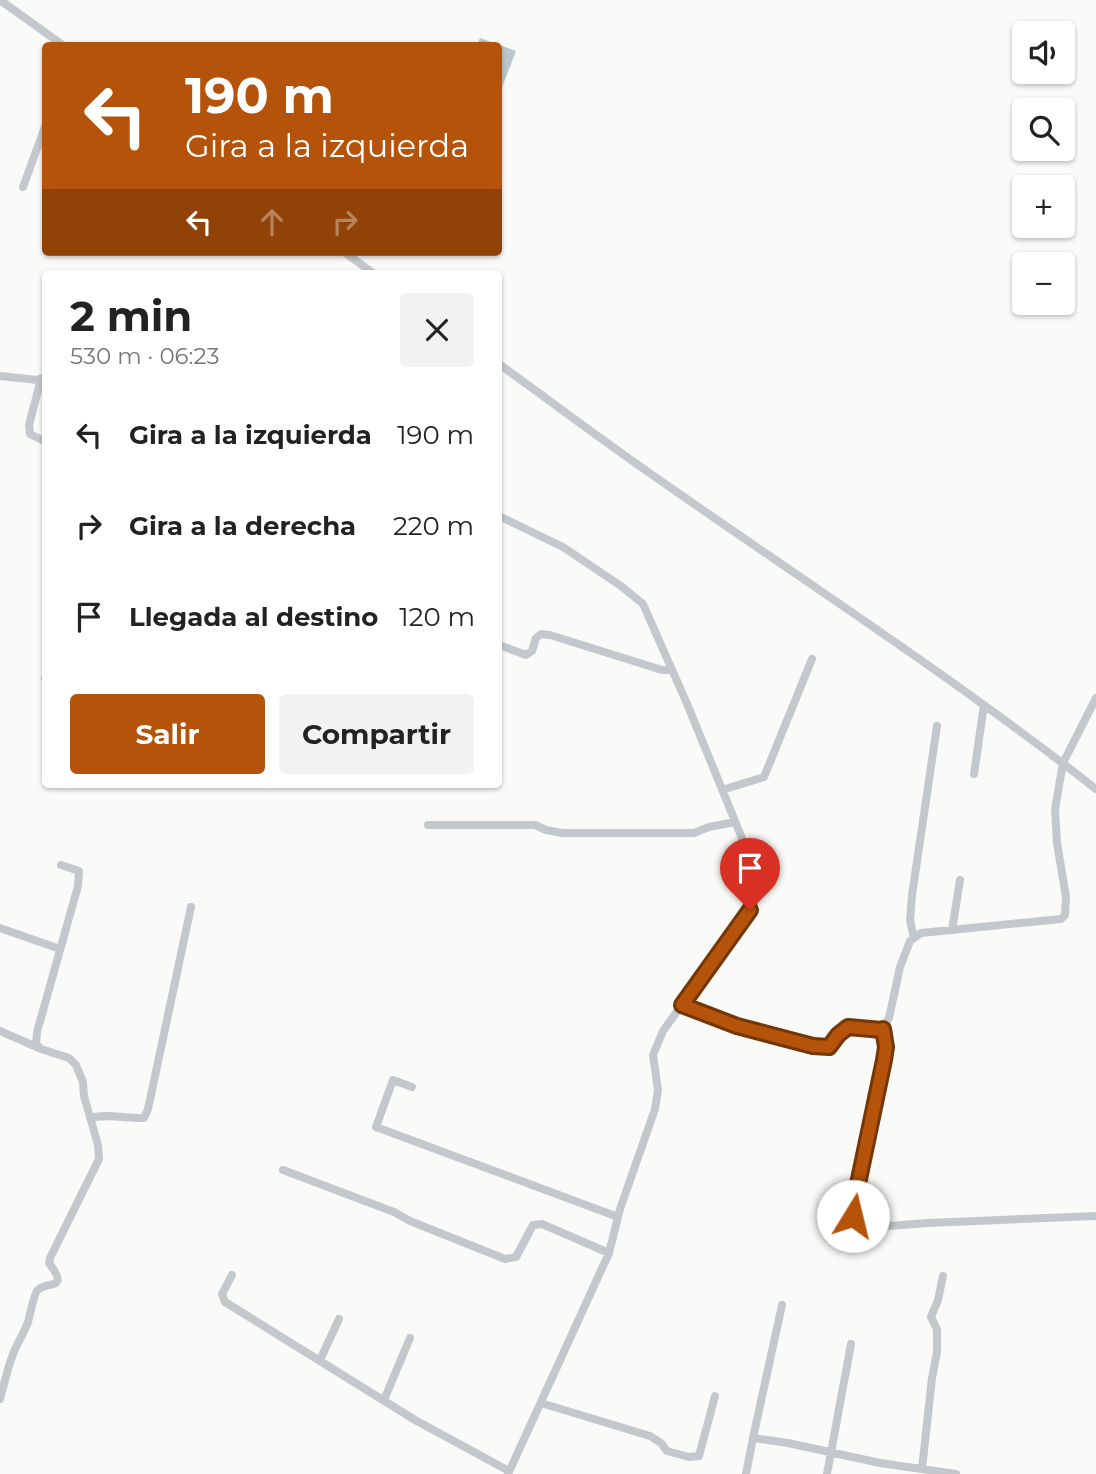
<!DOCTYPE html>
<html lang="es">
<head>
<meta charset="utf-8">
<style>
  :root { --surface:#fff; --page:#f2f2f2; --text:#222; --muted:#767676; --accent:#b45309 }
  body { margin:0; font-family:Montserrat,sans-serif; background:var(--page); color:var(--text); height:100vh; display:flex; flex-direction:column; font-size:26px; white-space:nowrap }
  * { box-sizing:border-box; margin:0 }
  p { font-size:23px; color:var(--muted) }
  .icon { flex:none; width:38px; height:38px; fill:none; stroke:currentColor; stroke-width:2; stroke-linecap:round; stroke-linejoin:round }
  .map { position:relative; flex:1; overflow:hidden }
  .details { position:absolute; left:42px; top:270px; width:460px; height:518px; display:flex; flex-direction:column; background:var(--surface); border-radius:7px; box-shadow:0 2px 5px #0004 }
  .details>* { flex:none }
  .hud { position:absolute; left:42px; top:42px; width:460px; height:214px; border-radius:7px; box-shadow:0 2px 5px #0004; background:#b45309; color:#fff; overflow:hidden }
  .controls { position:absolute; left:1012px; top:21px; display:grid; gap:14px }
  .controls a { display:grid; place-items:center; width:63px; height:63px; border-radius:7px; background:var(--surface); box-shadow:0 2px 5px #0004; font-size:35px }
  .pin { position:absolute; display:grid; place-items:center; width:60px; height:60px; color:#fff; margin:-72px -30px; border-radius:50% 50% 50% 0; rotate:-45deg; box-shadow:0 0 7px #0007 }
  .pin .icon { rotate:45deg }
  .me { position:absolute; width:77px; margin:-38px; rotate:9deg; stroke-linejoin:round; filter:drop-shadow(0 0 5px #0008) }
  .turn { display:flex; align-items:center; gap:24px; height:147px; padding:0 28px; font-size:32px }
  .turn .icon { width:91px; height:91px; stroke-width:2.5 }
  .turn b { display:block; font-size:49px; line-height:60px }
  .lanes { display:flex; align-items:center; height:66px; padding:0 28px; background:#0003; justify-content:center; gap:35px; direction:ltr }
  .lanes .off { opacity:.35 }
  .round { display:grid; place-items:center; flex:none; width:74px; height:74px; border-radius:7px; background:var(--page) }
  .overview { display:flex; align-items:center; justify-content:space-between; height:119px; padding:0 28px }
  h1 { font-size:42px; font-weight:700; line-height:52px }
  .action { display:flex; gap:14px; margin-top:auto; padding:14px 28px }
  .action a { flex:1; height:80px; border-radius:7px; background:var(--accent); color:#fff; font-size:28px; font-weight:700; line-height:80px; text-align:center }
  .action a+a { background:var(--page); color:var(--text) }
  ul { padding:0; list-style:none }
  li { display:flex; align-items:center; gap:21px; height:91px; padding:0 28px }
  li div { flex:1 }
  li b { display:block; font-size:26px }
  li em { font-style:normal }
  .map>svg:first-child { display:block }
  .water { fill:#bbc7cb }
  .lines { fill:none; stroke-linecap:round; stroke-linejoin:round }
  .minor { stroke:#c3c8cc; stroke-width:8 }
  .route-casing { stroke:#753606; stroke-width:18 }
  .route { stroke:#b45309; stroke-width:12 }
</style>
</head>
<body>
<div class="map">
<svg width="1096" height="1474" viewBox="0 0 1096 1474">
  <rect width="100%" height="100%" fill="#fafaf8"/>
  <path class="water" d="M480,38L516,51L499,95V46L477,45Z"/>
  <g class="lines">
    <path class="minor" d="M0,0L64,46
      M23,187L46,124
      M344,252L373,273
      M499,364C546,398 593,433 641,467C793,574 949,674 1096,789
      M0,376L37,380L42,378
      M41,379L29,425L30,434L46,442
      M499,516L563,547L621,586L643,604L688,706L759,880V893L750,910L663,1031L653,1055L658,1090L655,1109L620,1209L609,1253L508,1474
      M499,645L526,655L532,651L536,638L541,634L550,635L662,670H672
      M45,678L46,677
      M1096,698L1063,763L1055,809L1057,843L1066,897L1065,915L1061,919L921,933L910,941L900,967L889,1018L883,1029L886,1047L884,1060L854,1208L853,1216L855,1222L858,1226L876,1227L927,1223L1096,1216
      M974,774L984,705
      M722,790L764,777L812,659
      M428,825H535L546,830L562,833H694L709,827L735,822
      M0,928L60,949
      M952,930L960,880
      M914,938L910,920L912,895L937,726
      M682,1005L737,1026L813,1046L829,1047L838,1035L848,1027L882,1030L883,1029
      M0,1031L41,1049L69,1058L76,1065L83,1082L84,1096L98,1145L99,1159L50,1258L49,1263C71,1292 45,1280 37,1291C34,1294 30,1315 28,1322C24,1334 16,1344 12,1357C7,1370 4,1385 0,1399
      M40,1048L36,1044L37,1032L78,886L79,871L61,865
      M412,1087L393,1080L376,1127L618,1217
      M90,1118C108,1113 125,1119 144,1118L148,1109L191,907
      M283,1170L394,1212L410,1221L505,1259L516,1257L533,1225L542,1224L609,1253
      M232,1275L222,1294L225,1302L415,1420L509,1471
      M782,1305L753,1438L788,1443L880,1463L956,1474
      M320,1360L339,1319
      M384,1400L410,1338
      M541,1403L650,1436L661,1443L667,1451L689,1457L699,1456L715,1396
      M922,1469L932,1378L937,1352V1329L931,1317L938,1300L943,1276
      M746,1474L753,1438
      M827,1474L851,1344"/>
  </g>
  <g class="lines">
    <defs>
      <path id="route" d="M750,910L682,1005L737,1026L813,1046L829,1047L838,1035L848,1027L882,1030L883,1029L886,1047L884,1060L858,1184L853,1216"/>
    </defs>
    <use href="#route" class="route-casing"/>
    <use href="#route" class="route"/>
  </g>
</svg>
<div class="controls">
<a><svg class="icon" aria-label="sound" viewBox="0 0 24 24"><path d="M4 9h4l5-4v14l-5-4H4zM17 9q2 3 0 6"/></svg></a>
<a><svg class="icon" aria-label="search" viewBox="0 0 24 24"><circle cx="10" cy="10" r="6"/><path d="M15 15l6 6"/></svg></a>
<a>+</a>
<a>−</a>
</div>
<div class="pin" style="left:750px;top:910px;background:#d93025"><svg class="icon" aria-label="arrive" viewBox="0 0 24 24"><path d="M6 21V4h12l-3 4 3 4H6"/></svg></div>
<svg class="me" style="left:853px;top:1216px" viewBox="-20 -20 40 40"><circle r="19" fill="#fff"/><path d="M0-13L10 11 0 6-10 11z" fill="#b45309"/></svg>
<div class="hud">
<div class="turn"><svg class="icon" aria-label="left" viewBox="0 0 24 24"><path d="M17 20v-9H6M10 6l-5 5 5 5"/></svg><div><b>190 m</b>Gira a la izquierda</div></div>
<div class="lanes"><svg class="icon" aria-label="left" viewBox="0 0 24 24"><path d="M17 20v-9H6M10 6l-5 5 5 5"/></svg><svg class="icon off" aria-label="ahead" viewBox="0 0 24 24"><path d="M12 20V5M6 11l6-6 6 6"/></svg><svg class="icon off" aria-label="right" viewBox="0 0 24 24"><path d="M7 20v-9h11M14 6l5 5-5 5"/></svg></div>
</div>
<section class="details">
<div class="overview"><div><h1>2 min</h1><p>530 m · 06:23</p></div><a class="round"><svg class="icon" aria-label="close" viewBox="0 0 24 24"><path d="M6 6l12 12M18 6L6 18"/></svg></a></div>
<ul>
<li><svg class="icon" aria-label="left" viewBox="0 0 24 24"><path d="M17 20v-9H6M10 6l-5 5 5 5"/></svg><div><b>Gira a la izquierda</b></div><em>190 m</em></li>
<li><svg class="icon" aria-label="right" viewBox="0 0 24 24"><path d="M7 20v-9h11M14 6l5 5-5 5"/></svg><div><b>Gira a la derecha</b></div><em>220 m</em></li>
<li><svg class="icon" aria-label="arrive" viewBox="0 0 24 24"><path d="M6 21V4h12l-3 4 3 4H6"/></svg><div><b>Llegada al destino</b></div><em>120 m</em></li>
</ul>
<div class="action"><a>Salir</a><a>Compartir</a></div>
</section>
</div>
</body>
</html>
